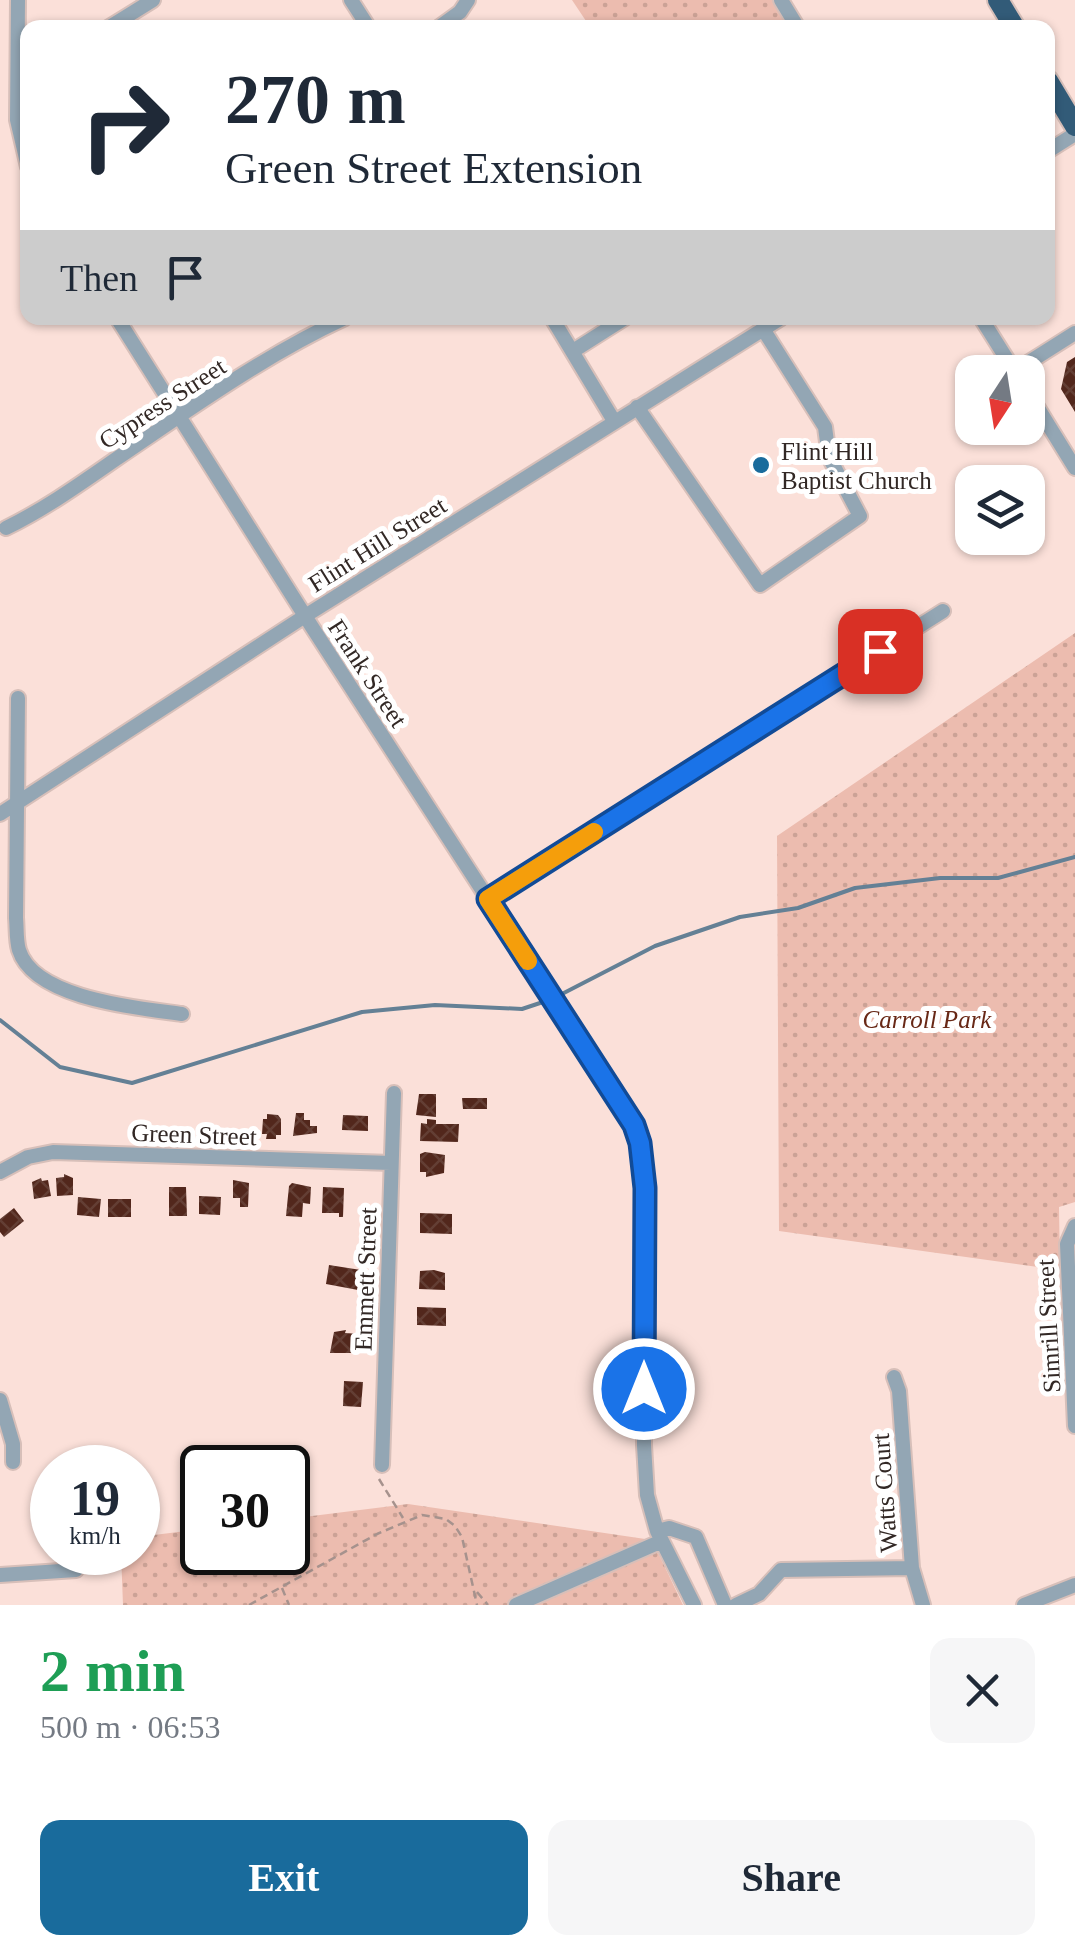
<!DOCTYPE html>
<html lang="en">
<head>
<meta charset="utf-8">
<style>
  :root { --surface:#fff; --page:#f6f6f7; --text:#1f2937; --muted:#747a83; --accent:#196b9c }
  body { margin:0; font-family:Georgia,serif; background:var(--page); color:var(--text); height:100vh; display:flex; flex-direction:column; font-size:38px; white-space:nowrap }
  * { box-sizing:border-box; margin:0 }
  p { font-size:32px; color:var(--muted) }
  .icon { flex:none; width:55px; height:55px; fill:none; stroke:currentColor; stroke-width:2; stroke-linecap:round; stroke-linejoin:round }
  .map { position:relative; height:1605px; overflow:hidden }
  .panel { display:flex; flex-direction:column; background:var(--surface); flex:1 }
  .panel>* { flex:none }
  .banner { position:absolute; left:20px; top:20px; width:1035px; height:305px; border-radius:20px; box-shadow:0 2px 8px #0004; background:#fff; color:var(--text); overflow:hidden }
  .needle { width:65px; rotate:192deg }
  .fabs { position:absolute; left:955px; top:355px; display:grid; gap:20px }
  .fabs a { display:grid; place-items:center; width:90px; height:90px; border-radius:20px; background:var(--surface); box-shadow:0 2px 8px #0004; font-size:50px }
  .speed { position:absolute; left:30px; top:1445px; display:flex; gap:20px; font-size:50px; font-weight:700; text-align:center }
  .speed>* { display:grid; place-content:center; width:130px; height:130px; border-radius:50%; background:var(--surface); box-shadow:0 2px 8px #0004; line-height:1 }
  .speed small { font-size:25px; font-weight:400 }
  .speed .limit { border:5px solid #111; border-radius:15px; background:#fff; color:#111 }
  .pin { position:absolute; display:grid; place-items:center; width:85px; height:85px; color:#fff; margin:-42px; border-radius:20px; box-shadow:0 5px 15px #0006 }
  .me { position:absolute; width:110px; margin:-55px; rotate:0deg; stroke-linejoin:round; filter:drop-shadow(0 0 8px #0008) }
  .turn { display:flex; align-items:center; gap:35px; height:210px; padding:0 40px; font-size:45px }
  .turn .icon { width:130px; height:130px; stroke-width:2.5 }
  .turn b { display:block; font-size:70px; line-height:85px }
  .then { display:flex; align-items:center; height:95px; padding:0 40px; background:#0003; gap:20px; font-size:38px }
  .round { display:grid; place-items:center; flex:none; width:105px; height:105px; border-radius:20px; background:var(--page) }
  .head { display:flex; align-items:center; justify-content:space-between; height:170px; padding:0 40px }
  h1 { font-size:60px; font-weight:700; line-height:75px; color:#1e9e55 }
  .cta { display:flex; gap:20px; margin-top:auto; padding:20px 40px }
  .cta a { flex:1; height:115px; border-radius:20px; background:var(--accent); color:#fff; font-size:40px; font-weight:700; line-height:115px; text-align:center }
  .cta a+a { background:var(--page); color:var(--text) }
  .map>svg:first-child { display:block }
  .park { fill:url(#park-dots) }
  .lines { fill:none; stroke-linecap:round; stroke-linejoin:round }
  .stream { stroke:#648095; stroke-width:4 }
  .building { fill:url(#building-cross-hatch) }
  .minor-casing { stroke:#d7bfb9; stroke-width:18 }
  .highway-casing { stroke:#d7bfb9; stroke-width:24 }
  .path { stroke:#a6928d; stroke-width:2.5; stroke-dasharray:8 5; stroke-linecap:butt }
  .minor { stroke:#93a6b4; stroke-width:14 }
  .highway { stroke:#325b78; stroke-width:20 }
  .route-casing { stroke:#114b97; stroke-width:25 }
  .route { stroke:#1a73e8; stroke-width:18 }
  .slow { stroke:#f59e0b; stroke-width:18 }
  .poi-dot { fill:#196b9c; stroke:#fff; stroke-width:4 }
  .labels { text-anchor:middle; stroke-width:10; stroke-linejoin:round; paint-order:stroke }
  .street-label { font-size:25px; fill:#322825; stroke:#fff }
  .poi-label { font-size:25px; fill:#322825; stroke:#fff; text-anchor:start }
  .park-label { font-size:25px; font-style:italic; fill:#682816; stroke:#fff }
</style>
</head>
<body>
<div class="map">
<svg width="1075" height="1605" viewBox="0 0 1075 1605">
  <defs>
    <pattern id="park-dots" width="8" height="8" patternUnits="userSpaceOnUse" patternTransform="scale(2.5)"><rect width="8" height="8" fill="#ecbcaf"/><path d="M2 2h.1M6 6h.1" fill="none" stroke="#cba296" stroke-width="1.8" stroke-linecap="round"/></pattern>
    <pattern id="building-cross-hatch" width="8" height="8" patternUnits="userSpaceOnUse" patternTransform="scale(2.5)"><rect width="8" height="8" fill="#52271c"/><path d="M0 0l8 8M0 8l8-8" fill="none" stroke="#633e34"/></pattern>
  </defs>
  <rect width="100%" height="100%" fill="#fbe0d9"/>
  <path class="park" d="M572,0H774L786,18L773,28L590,27Z
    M1075,633V1202L1059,1207L1060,1270L779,1231L777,836Z
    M408,1504L652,1540L683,1605H123L121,1553L138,1552V1537L202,1529V1552H288V1519Z"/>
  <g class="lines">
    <path class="stream" d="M558,996L655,946L740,917L798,908L855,888L940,878H998L1075,857
      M0,1020L60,1067L132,1083L362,1012L435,1005L522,1009L549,1000"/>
  </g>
  <path class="building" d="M1075,357V412L1061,389L1067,362Z
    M419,1094H436V1117L416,1115Z
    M462,1098H487V1109H463Z
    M296,1113H304V1120H310V1126H317V1133L293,1136Z
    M267,1114L278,1115L281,1119V1135H276V1139H266L267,1134H262L263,1119H267Z
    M343,1115L368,1116V1131L342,1130Z
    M427,1119L436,1120V1124H459L458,1142L420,1141L421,1123L427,1124Z
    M425,1152L445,1155L444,1173L426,1177V1172H420V1154Z
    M64,1174L73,1178V1195L57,1196L56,1178L64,1177Z
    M41,1178L42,1181L48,1180L51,1196L34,1199L32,1182Z
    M233,1180L249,1183L248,1207H240V1198H233Z
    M292,1183L311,1187L310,1204L303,1203L302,1217L286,1216L289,1186Z
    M169,1187H186L187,1216H169Z
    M323,1187L344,1188L343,1217H339V1213H322Z
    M199,1196L221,1197L220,1215L199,1214Z
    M78,1197L101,1199L99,1217L77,1215Z
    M108,1199H131V1217H108Z
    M14,1208L24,1221L4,1237L0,1232V1219Z
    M420,1213L452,1214V1234L420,1233Z
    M329,1265L361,1270L358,1290L326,1284Z
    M434,1270L445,1273V1290L419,1289L420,1271Z
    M417,1307L446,1308V1326L417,1325Z
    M346,1330L345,1333L360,1334V1353H330L334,1332Z
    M344,1381L363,1382L361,1407L343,1406Z"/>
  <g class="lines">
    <defs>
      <path id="minor" d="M18,0L17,120L28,167
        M351,0L369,28
        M781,0L798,28
        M108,28L153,0
        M438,28L460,12L468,0
        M1048,151L1075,134
        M117,318L312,627L634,1125L640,1143L645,1189L644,1445L647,1495L657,1531L694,1605
        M552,318L614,421
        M981,318L1015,372
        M573,351L625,318
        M1015,371L1075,333
        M1028,392L1075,468
        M637,407L760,585L860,516L829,457L825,427L763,329
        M6,528C45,509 80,484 116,459C190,409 265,355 345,318
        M18,698L16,918C17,928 16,940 19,950C34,999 139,1008 182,1014
        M0,814L305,616L781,318
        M488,899L943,611
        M0,1172L28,1157L53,1152L391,1163
        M1075,1226L1067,1244L1075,1426
        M894,1377L899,1391L912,1568L923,1605
        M0,1400L13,1444V1462
        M382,1465L394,1093
        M657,1531L669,1528L696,1537L725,1605
        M0,1575L76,1570
        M516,1605L662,1541
        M736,1605L759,1594L781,1570L912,1568
        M1024,1605L1075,1585"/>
      <path id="highway" d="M998,0L1015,28
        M1048,81L1075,126"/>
    </defs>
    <use href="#minor" class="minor-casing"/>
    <use href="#highway" class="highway-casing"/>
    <path class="path" d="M379,1479L403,1518
      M282,1588L289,1605
      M477,1592L488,1605
      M249,1605L377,1534L422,1515L446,1519L455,1526L462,1537L477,1605"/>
    <use href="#minor" class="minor"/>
    <use href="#highway" class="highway"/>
  </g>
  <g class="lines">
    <defs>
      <path id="route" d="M644,1389L645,1188L640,1143L634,1125L488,899L880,651"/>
    </defs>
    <use href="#route" class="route-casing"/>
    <use href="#route" class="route"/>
    <path class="slow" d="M528,961L488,899L594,832"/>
  </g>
  <circle class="poi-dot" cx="761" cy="465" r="10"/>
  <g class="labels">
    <g class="street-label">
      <text transform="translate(162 403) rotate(-33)" y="9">Cypress Street</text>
      <text transform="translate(377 544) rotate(-32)" y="9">Flint Hill Street</text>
      <text transform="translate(368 673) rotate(57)" y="9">Frank Street</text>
      <text transform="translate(194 1134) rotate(2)" y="9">Green Street</text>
      <text transform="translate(365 1279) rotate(-88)" y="9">Emmett Street</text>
      <text transform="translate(1048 1326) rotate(-93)" y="9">Simrill Street</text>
      <text transform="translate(884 1493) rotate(-94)" y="9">Watts Court</text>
    </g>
    <g class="poi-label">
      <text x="781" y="460">Flint Hill<tspan x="781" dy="29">Baptist Church</tspan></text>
    </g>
    <g class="park-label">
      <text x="927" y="1028">Carroll Park</text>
    </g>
  </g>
</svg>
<div class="fabs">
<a><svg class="needle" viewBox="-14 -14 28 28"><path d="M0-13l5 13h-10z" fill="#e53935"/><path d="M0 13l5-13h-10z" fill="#747a83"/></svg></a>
<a><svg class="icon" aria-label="layers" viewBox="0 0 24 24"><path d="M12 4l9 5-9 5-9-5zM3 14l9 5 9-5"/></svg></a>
</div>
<div class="speed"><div>19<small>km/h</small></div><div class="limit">30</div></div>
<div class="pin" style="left:880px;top:651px;background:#d93025"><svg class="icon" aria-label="arrive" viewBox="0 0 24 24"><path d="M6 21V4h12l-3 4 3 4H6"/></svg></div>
<svg class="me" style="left:644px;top:1389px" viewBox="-20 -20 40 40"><circle r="17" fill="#1a73e8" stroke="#fff" stroke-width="3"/><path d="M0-11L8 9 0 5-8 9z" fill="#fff"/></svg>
<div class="banner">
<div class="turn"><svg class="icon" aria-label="right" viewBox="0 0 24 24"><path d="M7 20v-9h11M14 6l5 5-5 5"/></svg><div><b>270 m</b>Green Street Extension</div></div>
<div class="then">Then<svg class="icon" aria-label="arrive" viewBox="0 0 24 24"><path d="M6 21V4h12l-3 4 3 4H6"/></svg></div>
</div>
</div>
<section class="panel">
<div class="head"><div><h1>2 min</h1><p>500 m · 06:53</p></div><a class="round"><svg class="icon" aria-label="close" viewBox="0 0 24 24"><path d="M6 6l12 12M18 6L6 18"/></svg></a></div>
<div class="cta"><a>Exit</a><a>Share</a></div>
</section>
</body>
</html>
